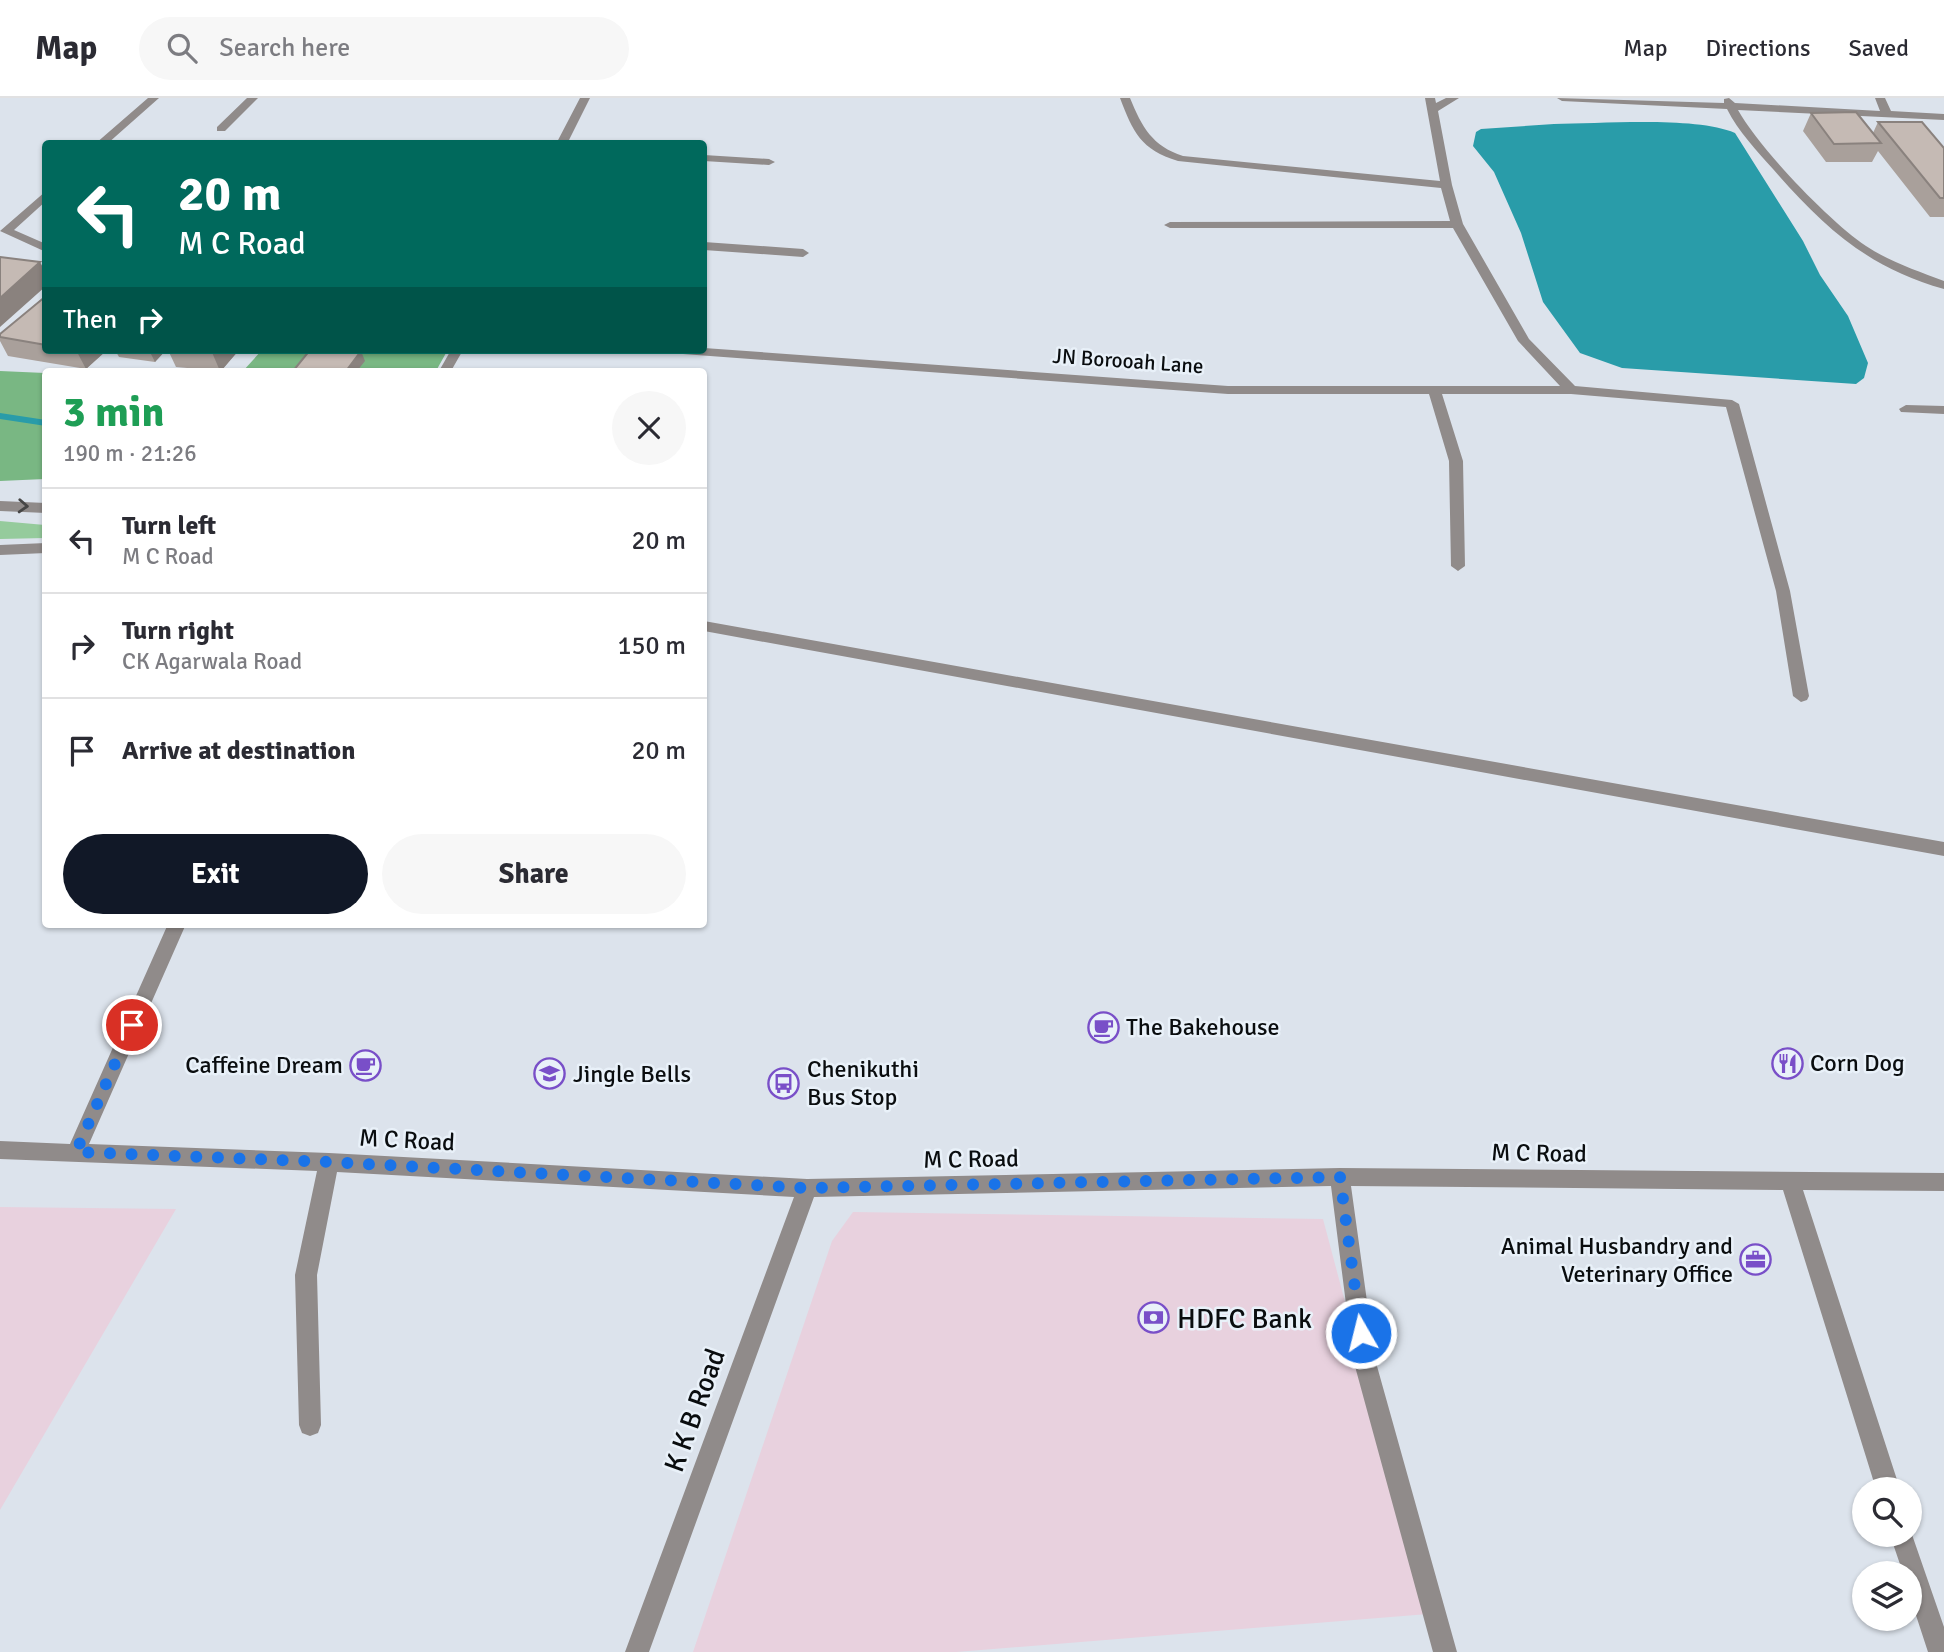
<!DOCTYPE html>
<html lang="en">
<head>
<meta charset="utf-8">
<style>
  :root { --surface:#fff; --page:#f7f7f7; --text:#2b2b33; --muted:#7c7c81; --line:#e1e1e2; --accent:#111827 }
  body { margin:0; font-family:Signika,sans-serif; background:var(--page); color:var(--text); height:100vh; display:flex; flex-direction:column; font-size:26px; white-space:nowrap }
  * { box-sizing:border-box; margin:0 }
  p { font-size:23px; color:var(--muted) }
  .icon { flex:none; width:38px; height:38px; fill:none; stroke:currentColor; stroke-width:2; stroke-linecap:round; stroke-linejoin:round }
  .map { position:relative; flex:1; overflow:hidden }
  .details { position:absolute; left:42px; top:270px; width:665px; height:560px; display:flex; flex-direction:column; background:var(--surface); border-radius:7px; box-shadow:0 2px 5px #0004 }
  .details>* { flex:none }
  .guide { position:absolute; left:42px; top:42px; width:665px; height:214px; border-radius:7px; box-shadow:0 2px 5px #0004; background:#00695c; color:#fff; overflow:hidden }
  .tools { position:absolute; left:1852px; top:1379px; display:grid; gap:14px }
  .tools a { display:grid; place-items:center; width:70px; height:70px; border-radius:50%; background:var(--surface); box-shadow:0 2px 5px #0004; font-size:35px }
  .pin { position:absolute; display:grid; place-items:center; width:60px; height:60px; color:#fff; margin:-30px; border:4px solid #fff; border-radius:50%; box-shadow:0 2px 7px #0007 }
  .me { position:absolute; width:77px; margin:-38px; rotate:352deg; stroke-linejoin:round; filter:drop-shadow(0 0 5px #0008) }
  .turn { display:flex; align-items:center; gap:24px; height:147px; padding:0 21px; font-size:32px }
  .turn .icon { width:91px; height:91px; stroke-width:2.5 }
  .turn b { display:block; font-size:49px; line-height:60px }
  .then { display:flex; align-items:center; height:66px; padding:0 21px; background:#0003; gap:14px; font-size:26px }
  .round { display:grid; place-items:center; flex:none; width:74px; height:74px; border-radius:37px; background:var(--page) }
  .overview { display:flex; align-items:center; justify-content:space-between; height:119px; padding:0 21px }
  h1 { font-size:42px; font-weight:700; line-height:52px; color:#1e9e55 }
  .button { display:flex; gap:14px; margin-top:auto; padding:14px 21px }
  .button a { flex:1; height:80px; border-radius:42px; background:var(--accent); color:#fff; font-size:28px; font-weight:700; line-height:80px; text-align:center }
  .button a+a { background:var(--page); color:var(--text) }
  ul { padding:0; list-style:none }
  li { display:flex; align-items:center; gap:21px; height:105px; padding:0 21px; border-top:2px solid var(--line) }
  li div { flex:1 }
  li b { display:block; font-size:26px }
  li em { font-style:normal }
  header { display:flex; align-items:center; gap:42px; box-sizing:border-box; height:98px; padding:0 35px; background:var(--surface); border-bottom:2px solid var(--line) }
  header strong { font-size:33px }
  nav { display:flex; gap:38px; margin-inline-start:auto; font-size:24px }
  .search { width:490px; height:63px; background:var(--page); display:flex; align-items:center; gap:18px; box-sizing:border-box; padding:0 24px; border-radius:38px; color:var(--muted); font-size:26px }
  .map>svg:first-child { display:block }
  .commercial { fill:#e8d1de }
  .green { fill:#95cb9c }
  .forest { fill:#79b783 }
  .water { fill:#299ca9 }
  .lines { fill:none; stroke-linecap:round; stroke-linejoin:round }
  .stream { fill:#299ca9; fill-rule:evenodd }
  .minor { fill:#908b8a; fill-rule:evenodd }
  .wall { fill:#a9a09b }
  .shaded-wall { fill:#8a827e }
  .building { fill:#c5bab4; stroke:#8a827e; stroke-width:2 }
  .oneway { stroke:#464646 }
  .route { stroke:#1a73e8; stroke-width:12; stroke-dasharray:0 21.6 }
  .labels { text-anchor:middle; stroke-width:5; stroke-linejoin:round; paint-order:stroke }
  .far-street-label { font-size:21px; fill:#0a0d0f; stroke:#e9f1f9 }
  .poi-label { font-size:24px; fill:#0a0d0f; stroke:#e9f1f9; text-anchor:start }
  .street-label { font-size:24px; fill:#0a0d0f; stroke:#e9f1f9 }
  .near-poi-label { font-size:28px; fill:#0a0d0f; stroke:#e9f1f9; text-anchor:start }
  .near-street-label { font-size:28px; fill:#0a0d0f; stroke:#e9f1f9 }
</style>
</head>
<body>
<header>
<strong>Map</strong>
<div class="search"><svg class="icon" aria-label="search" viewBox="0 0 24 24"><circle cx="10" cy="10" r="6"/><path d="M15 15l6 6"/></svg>Search here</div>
<nav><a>Map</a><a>Directions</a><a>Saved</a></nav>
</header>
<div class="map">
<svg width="1944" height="1554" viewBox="0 0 1944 1554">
  <rect width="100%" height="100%" fill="#dce3ec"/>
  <path class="commercial" d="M0,1109L176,1111L0,1412Z
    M853,1114L1323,1121L1428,1516L956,1554H693L832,1143Z"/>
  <path class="green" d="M0,423L45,427V440L0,441Z"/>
  <path class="forest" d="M262,252H411L446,255L436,273H243Z
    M0,273L45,275V381L0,383Z"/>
  <path class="water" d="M1554,26C1600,26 1695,18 1735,35L1803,143L1820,177L1848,218L1868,265L1864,280L1856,286L1622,270L1580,255L1543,204L1521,135L1494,74L1473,48L1476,34L1481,31Z"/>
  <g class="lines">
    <path class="stream" d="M0,315L46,322V328L0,321Z"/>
    <path class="minor" d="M148,0H159L107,46H95Z
      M247,0H258L225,33H217V29Z
      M580,0H590L567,46H556Z
      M1120,0H1130C1142,29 1152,48 1183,58L1440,83L1425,0H1435L1436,5L1446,0H1459L1438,13L1452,87L1463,126L1529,241L1575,288L1732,302L1739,306L1790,493L1809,598L1807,602L1801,604L1793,598L1776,493L1726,309L1571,296H1442L1463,363L1465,468L1458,473L1451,468L1449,363L1429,296H1228L683,256L677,252H704V250L1228,288H1560L1518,243L1453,130H1170L1164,127L1170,124L1450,123L1441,90L1178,63C1141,52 1133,34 1120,0Z
      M1557,0L1724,5V1L1729,0L1735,5L1880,13L1875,0H1885L1891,13L1944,16V22L1738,12C1759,50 1830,124 1866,148C1890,164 1918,173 1944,183V191C1868,170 1824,129 1773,71C1757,53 1738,33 1727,11L1562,3Z
      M704,57L769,61L775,64L769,67L704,63Z
      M46,93V103L14,132L46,146V154L0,133Z
      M704,144L803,151L809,155L803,159L704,152Z
      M451,252H463L451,273H439Z
      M1906,307L1944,308V316L1901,314L1899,311Z
      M0,403L46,405V415L0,413Z
      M46,445V455L0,457V447Z
      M704,523L1944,744V758L704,533Z
      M168,826H186L89,1046L329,1055L807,1081L1340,1070L1944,1075V1093L1803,1092L1900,1391H1876L1783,1092L1351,1088L1375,1261L1457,1554H1433L1353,1261L1331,1088L814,1099L649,1554H625L794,1099L337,1074L317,1177L321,1327L318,1335L310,1338L302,1335L299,1327L295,1177L317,1073L0,1061V1043L70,1046Z
      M1909,1428L1944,1529V1554H1928L1909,1496V1475H1903L1890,1437H1909Z"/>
  </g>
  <path class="wall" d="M1811,15L1873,35L1878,24L1944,50V119H1930L1878,53L1872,64H1826L1803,33Z
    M45,198L46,252H107L86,271L8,258L0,243V236Z
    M115,252H166L155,264L119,259Z
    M168,252H239L221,273L176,269Z"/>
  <path class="shaded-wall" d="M40,164L46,175V188L0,229V200Z
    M76,252H107L86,271Z
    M149,252H166L155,264Z
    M211,252H239L221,273H220Z
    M361,253L365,263L357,273H346Z"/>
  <path class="building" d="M1856,14L1881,45L1834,46L1811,15Z
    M1878,24H1922L1944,50V100H1940Z
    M0,159L40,164L0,200Z
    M46,198V247L0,239V236Z
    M310,252H349L361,253L346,273H293Z"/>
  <defs><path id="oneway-chevron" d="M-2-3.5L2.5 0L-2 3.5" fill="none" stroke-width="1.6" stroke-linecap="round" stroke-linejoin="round" transform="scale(1.75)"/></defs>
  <use class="oneway" href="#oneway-chevron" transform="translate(23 408) rotate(3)"/>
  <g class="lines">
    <path class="route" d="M132,927L76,1054L329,1064L807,1090L1340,1079L1361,1235"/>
  </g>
  <defs>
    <symbol id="cafe-ring" viewBox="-11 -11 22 22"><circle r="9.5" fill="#e9f1f9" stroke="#794fc8" stroke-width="1.5"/><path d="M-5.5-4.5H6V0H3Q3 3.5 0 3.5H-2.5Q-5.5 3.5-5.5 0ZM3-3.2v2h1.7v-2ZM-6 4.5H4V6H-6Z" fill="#794fc8"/></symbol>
    <symbol id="restaurant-ring" viewBox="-11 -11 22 22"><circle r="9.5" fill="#e9f1f9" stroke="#794fc8" stroke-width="1.5"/><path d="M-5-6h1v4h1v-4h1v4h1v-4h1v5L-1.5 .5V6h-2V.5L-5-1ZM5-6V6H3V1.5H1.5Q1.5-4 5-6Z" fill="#794fc8"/></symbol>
    <symbol id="school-ring" viewBox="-11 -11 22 22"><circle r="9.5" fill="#e9f1f9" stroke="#794fc8" stroke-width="1.5"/><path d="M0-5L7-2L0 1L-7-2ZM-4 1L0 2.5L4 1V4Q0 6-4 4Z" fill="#794fc8"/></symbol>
    <symbol id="bus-ring" viewBox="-11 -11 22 22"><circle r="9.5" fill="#e9f1f9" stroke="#794fc8" stroke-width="1.5"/><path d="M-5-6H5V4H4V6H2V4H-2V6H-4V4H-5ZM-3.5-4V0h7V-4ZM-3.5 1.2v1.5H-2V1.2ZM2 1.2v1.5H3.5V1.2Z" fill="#794fc8"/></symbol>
    <symbol id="office-ring" viewBox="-11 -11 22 22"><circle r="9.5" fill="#e9f1f9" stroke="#794fc8" stroke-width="1.5"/><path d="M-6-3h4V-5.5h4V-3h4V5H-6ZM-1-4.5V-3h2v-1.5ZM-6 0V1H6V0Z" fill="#794fc8"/></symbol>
    <symbol id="bank-ring" viewBox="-11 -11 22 22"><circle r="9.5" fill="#e9f1f9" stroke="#794fc8" stroke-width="1.5"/><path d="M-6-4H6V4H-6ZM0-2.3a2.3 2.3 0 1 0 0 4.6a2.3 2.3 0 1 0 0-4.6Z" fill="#794fc8"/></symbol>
  </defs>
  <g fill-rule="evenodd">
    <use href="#cafe-ring" x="1086" y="912" width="35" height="35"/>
    <use href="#restaurant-ring" x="1770" y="948" width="35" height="35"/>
    <use href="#cafe-ring" x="348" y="950" width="35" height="35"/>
    <use href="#school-ring" x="532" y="958" width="35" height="35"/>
    <use href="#bus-ring" x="766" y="968" width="35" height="35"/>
    <use href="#office-ring" x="1738" y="1144" width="35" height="35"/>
    <use href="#bank-ring" x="1136" y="1202" width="35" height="35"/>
  </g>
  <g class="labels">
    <g class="far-street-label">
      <text transform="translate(1128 263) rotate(4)" y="7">JN Borooah Lane</text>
    </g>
    <g class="poi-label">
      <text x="1126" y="937">The Bakehouse</text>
      <text x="1810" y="973">Corn Dog</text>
      <text x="343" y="975" text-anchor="end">Caffeine Dream</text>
      <text x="807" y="979">Chenikuthi<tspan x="807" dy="28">Bus Stop</tspan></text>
      <text x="573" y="984">Jingle Bells</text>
      <text x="1733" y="1156" text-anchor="end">Animal Husbandry and<tspan x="1733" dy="28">Veterinary Office</tspan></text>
    </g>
    <g class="street-label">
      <text transform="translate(407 1042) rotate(3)" y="8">M C Road</text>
      <text transform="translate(1539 1055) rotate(1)" y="8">M C Road</text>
      <text transform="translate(971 1061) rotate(-1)" y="8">M C Road</text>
    </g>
    <g class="near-poi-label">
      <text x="1177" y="1230">HDFC Bank</text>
    </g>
    <g class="near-street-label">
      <text transform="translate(694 1312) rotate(-70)" y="10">K K B Road</text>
    </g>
  </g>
</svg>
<div class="tools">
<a><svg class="icon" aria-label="search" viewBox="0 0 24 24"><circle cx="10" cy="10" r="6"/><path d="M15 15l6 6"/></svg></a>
<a><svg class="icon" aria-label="layers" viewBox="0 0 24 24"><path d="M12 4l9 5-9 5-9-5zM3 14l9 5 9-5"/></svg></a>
</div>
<div class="pin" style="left:132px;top:927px;background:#d93025"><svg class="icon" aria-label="arrive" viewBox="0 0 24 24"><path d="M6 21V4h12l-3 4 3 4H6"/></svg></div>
<svg class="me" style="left:1361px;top:1235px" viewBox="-20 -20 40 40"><circle r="17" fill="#1a73e8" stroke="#fff" stroke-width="3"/><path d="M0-11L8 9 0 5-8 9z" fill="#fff"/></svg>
<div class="guide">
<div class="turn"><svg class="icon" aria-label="left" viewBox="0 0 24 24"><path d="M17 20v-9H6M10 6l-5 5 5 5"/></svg><div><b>20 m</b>M C Road</div></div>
<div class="then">Then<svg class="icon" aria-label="right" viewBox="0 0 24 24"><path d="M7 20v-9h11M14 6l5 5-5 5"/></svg></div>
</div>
<section class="details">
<div class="overview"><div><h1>3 min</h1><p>190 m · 21:26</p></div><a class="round"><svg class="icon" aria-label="close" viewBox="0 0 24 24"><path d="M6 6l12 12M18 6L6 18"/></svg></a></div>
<ul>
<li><svg class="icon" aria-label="left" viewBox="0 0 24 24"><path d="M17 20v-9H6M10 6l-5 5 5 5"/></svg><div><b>Turn left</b><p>M C Road</p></div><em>20 m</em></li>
<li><svg class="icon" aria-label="right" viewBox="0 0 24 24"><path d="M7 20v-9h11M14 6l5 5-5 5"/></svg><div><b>Turn right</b><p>CK Agarwala Road</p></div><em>150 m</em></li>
<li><svg class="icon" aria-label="arrive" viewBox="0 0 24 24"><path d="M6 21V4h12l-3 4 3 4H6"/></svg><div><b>Arrive at destination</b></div><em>20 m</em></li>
</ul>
<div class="button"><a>Exit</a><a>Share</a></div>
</section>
</div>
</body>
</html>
